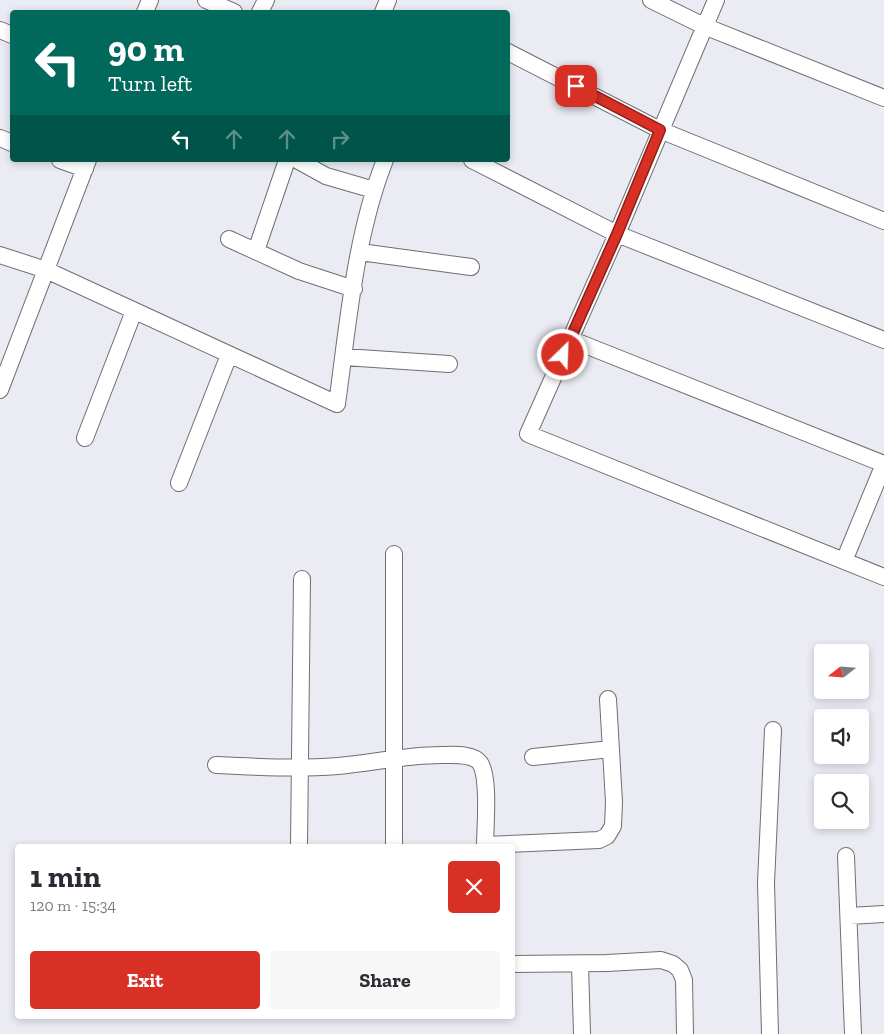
<!DOCTYPE html>
<html lang="en">
<head>
<meta charset="utf-8">
<style>
  :root { --surface:#fff; --page:#f7f7f7; --text:#2b2b33; --muted:#7c7c81; --accent:#d93025 }
  body { margin:0; font-family:"Zilla Slab",serif; background:var(--page); color:var(--text); height:100vh; display:flex; flex-direction:column; font-size:19px; white-space:nowrap }
  * { box-sizing:border-box; margin:0 }
  p { font-size:16px; color:var(--muted) }
  .icon { flex:none; width:28px; height:28px; fill:none; stroke:currentColor; stroke-width:2; stroke-linecap:round; stroke-linejoin:round }
  .map { position:relative; flex:1; overflow:hidden }
  .panel { position:absolute; left:15px; top:844px; width:500px; height:175px; display:flex; flex-direction:column; background:var(--surface); border-radius:5px; box-shadow:0 2px 8px #0003 }
  .panel>* { flex:none }
  .hud { position:absolute; left:10px; top:10px; width:500px; height:152px; border-radius:5px; box-shadow:0 2px 8px #0003; background:#00695c; color:#fff; overflow:hidden }
  .needle { width:32px; rotate:253deg }
  .controls { position:absolute; left:814px; top:644px; display:grid; gap:10px }
  .controls a { display:grid; place-items:center; width:55px; height:55px; border-radius:5px; background:var(--surface); box-shadow:0 2px 8px #0003; font-size:25px }
  .pin { position:absolute; display:grid; place-items:center; width:42px; height:42px; color:#fff; margin:-21px; border-radius:10px; box-shadow:0 2px 8px #0006 }
  .me { position:absolute; width:55px; margin:-28px; rotate:24deg; stroke-linejoin:round; filter:drop-shadow(0 0 4px #0008) }
  .turn { display:flex; align-items:center; gap:18px; height:105px; padding:0 15px; font-size:22px }
  .turn .icon { width:65px; height:65px; stroke-width:2.5 }
  .turn b { display:block; font-size:35px; line-height:42px }
  .lanes { display:flex; align-items:center; height:48px; padding:0 15px; background:#0003; justify-content:center; gap:25px; direction:ltr }
  .lanes .off { opacity:.35 }
  .round { display:grid; place-items:center; flex:none; width:52px; height:52px; border-radius:5px; background:var(--page) }
  .overview { display:flex; align-items:center; justify-content:space-between; height:85px; padding:0 15px }
  h1 { font-size:30px; font-weight:700; line-height:38px }
  .cta { display:flex; gap:10px; margin-top:auto; padding:10px 15px }
  .cta a { flex:1; height:58px; border-radius:5px; background:var(--accent); color:#fff; font-size:20px; font-weight:700; line-height:58px; text-align:center }
  .cta a+a { background:var(--page); color:var(--text) }
  .map>svg:first-child { display:block }
  .lines { fill:none; stroke-linecap:round; stroke-linejoin:round }
  .street-casing { stroke:#6e6e75; stroke-width:18 }
  .street { stroke:#fff; stroke-width:16 }
  .route-casing { stroke:#8d1f18; stroke-width:12 }
  .route { stroke:#d93025; stroke-width:9 }
</style>
</head>
<body>
<div class="map">
<svg width="884" height="1034" viewBox="0 0 884 1034">
  <rect width="100%" height="100%" fill="#eaebf3"/>
  <g class="lines">
    <defs>
      <path id="street" d="M206,0L234,12
        M651,0L704,26L884,98
        M716,0L617,234L528,434L884,577
        M145,12L150,0
        M260,12L266,0
        M383,12L388,0
        M0,30L12,35
        M508,52L660,130L884,221
        M0,138L12,143
        M60,160L85,169
        M297,160L326,176L374,190
        M472,160L617,234L884,340
        M229,239L299,271L354,289
        M256,251L287,160
        M360,252L471,267
        M0,255L46,270L337,404C348,324 355,236 385,160
        M570,339L884,464
        M344,357L449,364
        M0,390L88,160
        M85,438L134,311
        M179,483L229,355
        M844,561L884,464
        M533,757L611,749
        M216,765C257,767 297,769 338,766C372,763 406,755 441,755C452,755 473,753 480,763C490,778 485,827 485,846
        M485,845L599,840L607,836L613,826L614,802L608,699
        M299,846L302,579
        M394,846V554
        M846,856L853,1034
        M849,916L884,914
        M512,964L607,963L661,960L673,964L680,970L684,980L685,1034
        M580,964L582,1034
        M770,1034L766,883L773,730"/>
    </defs>
    <use href="#street" class="street-casing"/>
    <use href="#street" class="street"/>
  </g>
  <g class="lines">
    <defs>
      <path id="route" d="M563,355L617,234L660,130L576,86"/>
    </defs>
    <use href="#route" class="route-casing"/>
    <use href="#route" class="route"/>
  </g>
</svg>
<div class="controls">
<a><svg class="needle" viewBox="-14 -14 28 28"><path d="M0-13l5 13h-10z" fill="#e53935"/><path d="M0 13l5-13h-10z" fill="#7c7c81"/></svg></a>
<a><svg class="icon" aria-label="sound" viewBox="0 0 24 24"><path d="M4 9h4l5-4v14l-5-4H4zM17 9q2 3 0 6"/></svg></a>
<a><svg class="icon" aria-label="search" viewBox="0 0 24 24"><circle cx="10" cy="10" r="6"/><path d="M15 15l6 6"/></svg></a>
</div>
<div class="pin" style="left:576px;top:86px;background:#d93025"><svg class="icon" aria-label="arrive" viewBox="0 0 24 24"><path d="M6 21V4h12l-3 4 3 4H6"/></svg></div>
<svg class="me" style="left:563px;top:355px" viewBox="-20 -20 40 40"><circle r="17" fill="#d93025" stroke="#fff" stroke-width="3"/><path d="M0-11L8 9 0 5-8 9z" fill="#fff"/></svg>
<div class="hud">
<div class="turn"><svg class="icon" aria-label="left" viewBox="0 0 24 24"><path d="M17 20v-9H6M10 6l-5 5 5 5"/></svg><div><b>90 m</b>Turn left</div></div>
<div class="lanes"><svg class="icon" aria-label="left" viewBox="0 0 24 24"><path d="M17 20v-9H6M10 6l-5 5 5 5"/></svg><svg class="icon off" aria-label="ahead" viewBox="0 0 24 24"><path d="M12 20V5M6 11l6-6 6 6"/></svg><svg class="icon off" aria-label="ahead" viewBox="0 0 24 24"><path d="M12 20V5M6 11l6-6 6 6"/></svg><svg class="icon off" aria-label="right" viewBox="0 0 24 24"><path d="M7 20v-9h11M14 6l5 5-5 5"/></svg></div>
</div>
<section class="panel">
<div class="overview"><div><h1>1 min</h1><p>120 m · 15:34</p></div><a class="round" style="background:#d93025;color:#fff"><svg class="icon" aria-label="close" viewBox="0 0 24 24"><path d="M6 6l12 12M18 6L6 18"/></svg></a></div>
<div class="cta"><a>Exit</a><a>Share</a></div>
</section>
</div>
</body>
</html>
